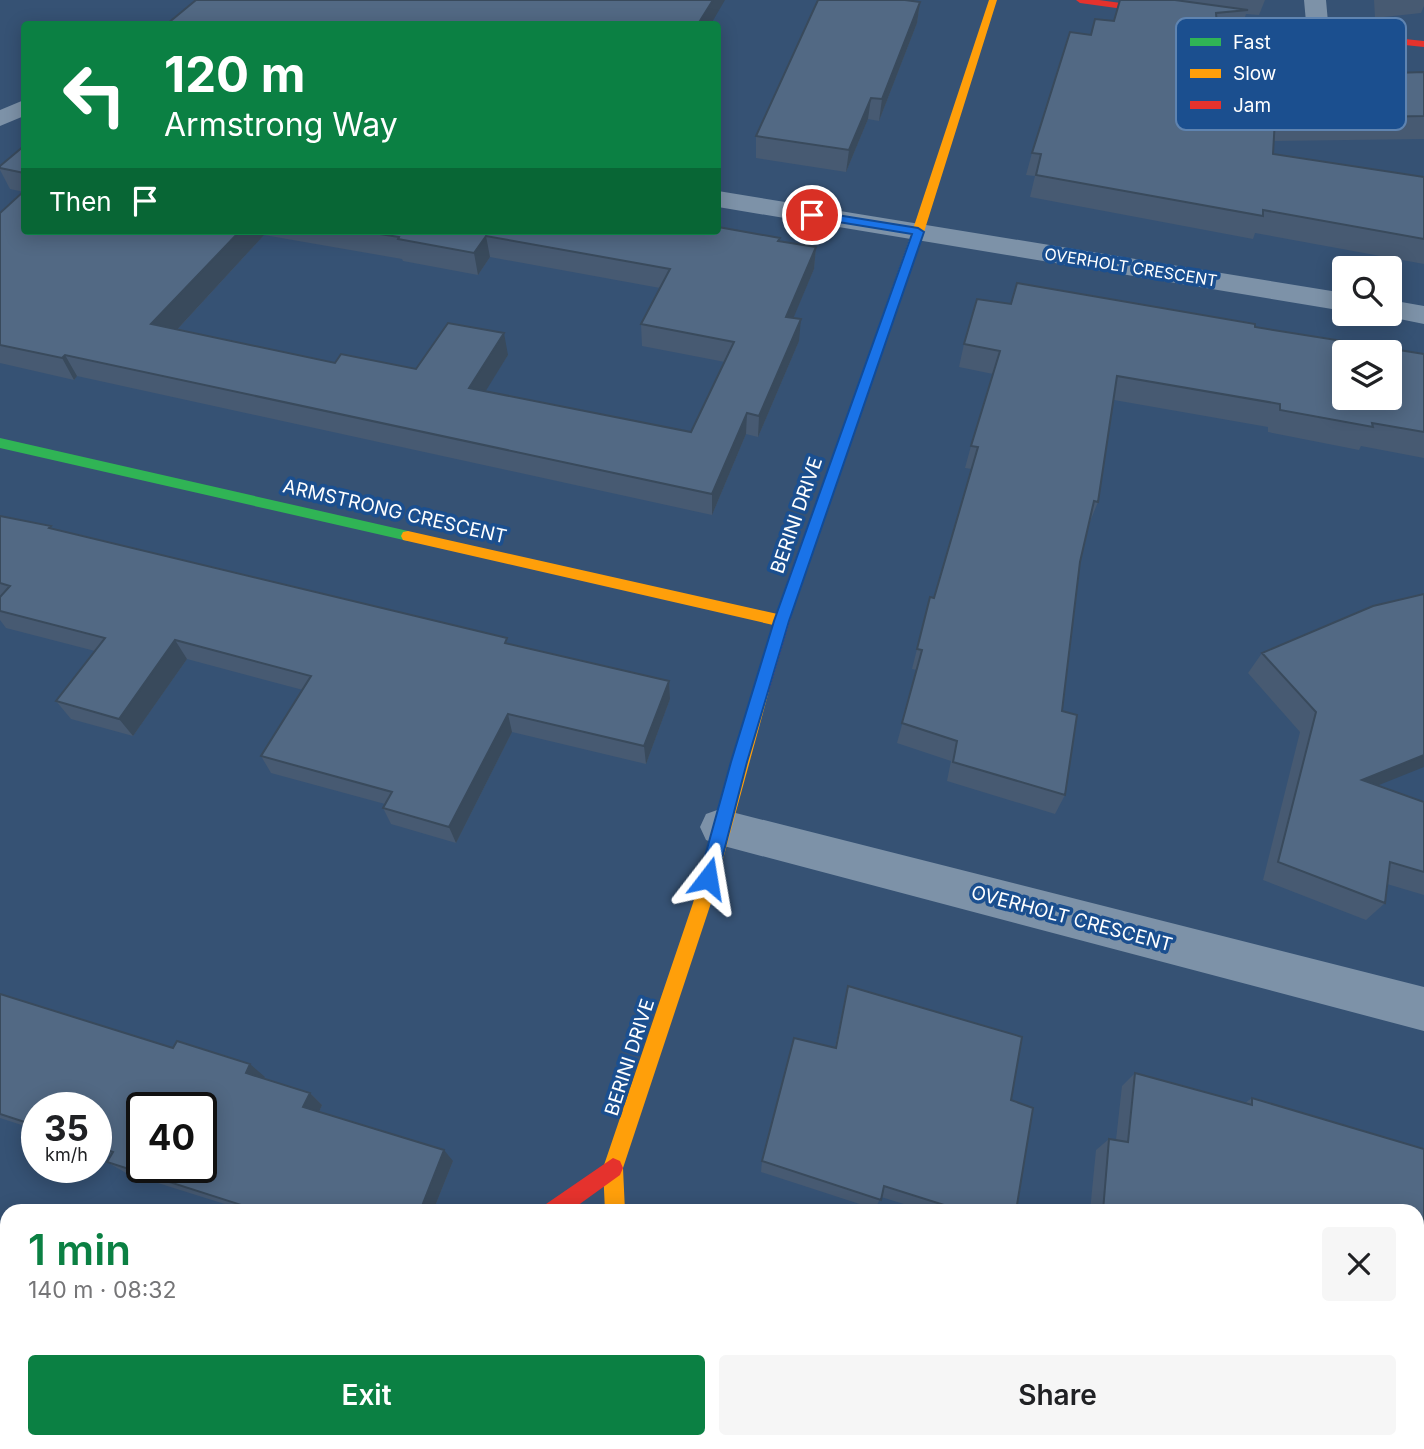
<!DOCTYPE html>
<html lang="en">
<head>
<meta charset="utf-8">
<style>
  :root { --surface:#fff; --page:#f6f6f6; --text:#202124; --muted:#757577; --accent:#0b8043 }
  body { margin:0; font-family:Inter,sans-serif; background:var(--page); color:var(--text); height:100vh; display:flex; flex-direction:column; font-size:26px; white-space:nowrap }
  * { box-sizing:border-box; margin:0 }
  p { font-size:23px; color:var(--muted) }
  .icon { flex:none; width:38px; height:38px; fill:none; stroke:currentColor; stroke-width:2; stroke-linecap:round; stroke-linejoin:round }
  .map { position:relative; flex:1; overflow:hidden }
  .details { position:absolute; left:0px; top:1204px; width:1424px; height:245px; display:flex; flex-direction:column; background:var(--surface); border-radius:21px 21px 0 0; box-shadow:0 4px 18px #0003 }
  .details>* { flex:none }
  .top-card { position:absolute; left:21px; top:21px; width:700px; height:214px; border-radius:7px; box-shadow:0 4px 18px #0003; background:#0b8043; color:#fff; overflow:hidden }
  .tools { position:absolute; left:1332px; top:256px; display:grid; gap:14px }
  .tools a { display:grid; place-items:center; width:70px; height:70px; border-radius:7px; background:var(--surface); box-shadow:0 4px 18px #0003; font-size:35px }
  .speed { position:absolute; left:21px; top:1092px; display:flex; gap:14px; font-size:35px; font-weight:700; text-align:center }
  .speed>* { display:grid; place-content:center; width:91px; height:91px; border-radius:50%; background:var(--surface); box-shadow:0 4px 18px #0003; line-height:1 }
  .speed small { font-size:18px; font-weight:400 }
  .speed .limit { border:4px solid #111; border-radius:10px; background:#fff; color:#111 }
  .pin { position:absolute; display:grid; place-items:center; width:60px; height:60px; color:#fff; margin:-30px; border:4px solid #fff; border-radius:50%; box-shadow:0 2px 7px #0007 }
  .me { position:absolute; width:77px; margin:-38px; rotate:14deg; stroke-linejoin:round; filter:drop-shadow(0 0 5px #0008) }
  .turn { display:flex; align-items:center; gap:24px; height:147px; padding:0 28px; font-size:32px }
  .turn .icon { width:91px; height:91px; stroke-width:2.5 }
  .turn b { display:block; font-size:49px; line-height:60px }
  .then { display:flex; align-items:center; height:66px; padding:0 28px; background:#0003; gap:14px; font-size:26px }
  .round { display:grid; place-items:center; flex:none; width:74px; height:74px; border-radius:7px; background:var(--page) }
  .summary { display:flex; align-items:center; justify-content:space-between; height:119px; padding:0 28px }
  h1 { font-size:42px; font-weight:600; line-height:52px; color:var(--accent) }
  .cta { display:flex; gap:14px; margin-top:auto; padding:14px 28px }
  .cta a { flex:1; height:80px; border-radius:7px; background:var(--accent); color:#fff; font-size:28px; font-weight:600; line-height:80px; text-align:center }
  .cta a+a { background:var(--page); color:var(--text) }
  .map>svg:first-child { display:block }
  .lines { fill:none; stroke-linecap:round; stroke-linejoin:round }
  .street { fill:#7d92a8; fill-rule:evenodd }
  .fast { fill:#30b455; fill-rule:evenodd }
  .slow { fill:#ff9f0a; fill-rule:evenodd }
  .jam { fill:#e5322d; fill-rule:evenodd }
  .wall { fill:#475a72; fill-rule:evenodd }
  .shaded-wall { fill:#394a5c }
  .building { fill:#526984; stroke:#394a5c; stroke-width:2; fill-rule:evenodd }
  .route { fill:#1a73e8; stroke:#114b97; stroke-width:2 }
  .labels { text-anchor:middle; stroke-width:7; stroke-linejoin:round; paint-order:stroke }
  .far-street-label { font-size:16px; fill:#fff; stroke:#1b4f8f }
  .street-label { font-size:19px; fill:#fff; stroke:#1b4f8f }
  .key { fill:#1b4f8f; stroke:#5f84b1; stroke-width:2 }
  .key-label { font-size:19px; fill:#fff }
</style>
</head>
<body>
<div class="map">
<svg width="1424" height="1449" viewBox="0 0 1424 1449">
  <rect width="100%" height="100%" fill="#365274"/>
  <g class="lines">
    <path class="street" d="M1304,0H1326L1329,33L1326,38H1310L1307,33Z
      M24,100V116L0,126V110Z
      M718,191L1344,293V311L718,207Z
      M1390,300L1424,306V324L1380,315L1378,313H1390Z
      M720,809L1424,987V1031L720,845L706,840L700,827L706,814Z"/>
    <path class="fast" d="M0,438L408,531L415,536L408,541L0,448Z
      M221,1442H247L250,1449H224Z
      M526,1442H550L547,1449H523Z"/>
    <path class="slow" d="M989,0H997L924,232L874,374L868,378L864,377L862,374L912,232Z
      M408,531L782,615L789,621L782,627L403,540L401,536L403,532Z
      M761,685L766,687L769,691L711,903L623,1168L625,1211H605L603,1168L693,903L753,691L756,687Z"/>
    <path class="jam" d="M1076,0H1099L1318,30L1424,41V47L1318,36L1080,3Z
      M868,370L874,374L802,580L769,691L766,695H756L753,691L788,580L862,374Z
      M613,1158L620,1161L623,1168L620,1175L570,1211H543L546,1204Z
      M0,1324L7,1327V1349L0,1346Z"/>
  </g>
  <path class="wall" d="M1120,0H1265L1259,15L1246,14L1240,32L1218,34L1221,79L1424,72V139L1273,141V154L1424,177V264L1255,233L1253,239L1030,197L1035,176L1026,175L1032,153L1091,35L1114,21Z
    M1374,0H1424V6L1421,13L1375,18Z
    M920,2L917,23L879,121L868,119L846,172L756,158V136Z
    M24,146V231H718L816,247L814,269L793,318L799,341L758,437L746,434L712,515L77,376L74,380L0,363V213L24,192L10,189L0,170V166ZM264,235L402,259L403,261L478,275L490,257L660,288L641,324L642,346L725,362L691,432L485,391L508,355L416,369L335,363L177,330Z
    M1011,304L1255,327L1424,354V458L1361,446L1359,450L1268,432V427L1114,400L1098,502L1089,524L1080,562L1062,711L1065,795L1055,814L947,781L951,761L897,743L917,670L912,669L930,597L934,598L972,469L965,468L971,446L993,374L959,367L964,344Z
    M0,516L509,644L669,681L670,699L646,764L512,732L456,843L391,824L383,808L385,804L271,773L261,756L303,690L187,659L133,736L71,719L56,701L95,651L6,628L0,620Z
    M1424,594L1377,786L1424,802V895L1387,884L1385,903L1366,920L1263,880L1300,732L1248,673L1262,653Z
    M848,986L1011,1100L1016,1211H927L881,1197L875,1209L761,1172L762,1161L835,1047Z
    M0,994L265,1077L264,1079L310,1093L322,1105L319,1112L453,1161L433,1211H247L126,1173L107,1162L111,1155L96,1150V1108H37V1130L0,1118Z
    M1135,1073L1245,1103L1252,1098L1424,1149V1337L1418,1334V1211H1090L1096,1150L1109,1139L1116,1140L1122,1086Z"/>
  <path class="shaded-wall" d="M713,0H725L711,24H698Z
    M920,2L917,23L879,121L882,99Z
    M871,98L868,119L846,172L849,150Z
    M240,231H263L264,235L162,346L151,324Z
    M486,236L490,257L478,275L474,253Z
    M816,247L814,269L785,338L786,317Z
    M801,319L799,341L758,437L759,416Z
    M504,333L508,355L474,410L469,388Z
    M65,355L77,376L74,380L62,358Z
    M747,413L746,434L712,515V494Z
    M175,640L187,659L133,736L119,719Z
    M669,681L670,699L646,764L644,746Z
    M508,714L512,732L456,843L449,827Z
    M1424,755V767L1344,799L1362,780Z
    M250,1064L265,1077L260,1086L246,1073Z
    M310,1093L322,1105L316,1119L303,1107Z
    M444,1150L453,1161L433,1211H420Z"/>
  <path class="building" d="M196,0H713L698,24H167Z
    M818,0H905L920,2L882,99L871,98L849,150L756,136Z
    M1120,0H1175L1248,10L1216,13L1221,79L1424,72V116L1275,119L1273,154L1424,177V239L1263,210V216L1036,175L1041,154L1032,153L1070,32L1091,35L1095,19L1114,21Z
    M24,146V173L0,168V166Z
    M24,191V231H240L151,324L335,363L341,354L416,369L448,323L504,333L469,388L691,432L734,342L641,324L670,269L486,236L474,253L398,239L399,237L361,231H718V227L780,238L778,241L816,247L786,317L801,319L759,416L747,413L712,494L65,355L62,358L0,345V213Z
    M1017,283L1255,324V327L1424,354V432L1372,423L1373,427L1280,410V404L1117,376L1098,502L1094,501L1080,562L1062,711L1077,715L1065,795L953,762L957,741L902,723L922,650L917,649L930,597L934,598L978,447L971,446L1000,351L964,344L977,299L1011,304ZM1344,352H1390V397H1344Z
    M0,516L51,526L49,528L507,638L505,643L669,681L644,746L508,714L449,827L383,808L392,792L261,756L311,676L175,640L119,719L56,701L105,638L0,611V597L10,586L0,583Z
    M1424,594V755L1362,780L1424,802V872L1390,862L1385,903L1278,862L1316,712L1262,653L1373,606Z
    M848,986L1022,1037L1011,1100L1033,1108L1016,1211H963L884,1186L881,1200L762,1161L794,1038L836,1048Z
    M0,994L173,1048L177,1041L250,1064L246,1073L310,1093L303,1107L444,1150L420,1211H260L107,1162L113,1152L96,1146V1108H37V1126L0,1114ZM142,1108H201V1167H142Z
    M1135,1073L1252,1105V1098L1424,1149V1322L1418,1320V1211H1103L1109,1139L1128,1142Z"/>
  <path class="route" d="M812,211L918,228L924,232L789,621L747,762L717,878L714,883L708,886L702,883L699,878L731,762L774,621L912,234L808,217L806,215Z"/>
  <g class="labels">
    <g class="far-street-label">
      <text transform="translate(1131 267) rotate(9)" y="6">OVERHOLT CRESCENT</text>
    </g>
    <g class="street-label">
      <text transform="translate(395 511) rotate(13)" y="7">ARMSTRONG CRESCENT</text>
      <text transform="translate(796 515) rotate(-71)" y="7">BERINI DRIVE</text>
      <text transform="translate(1072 918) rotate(15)" y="7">OVERHOLT CRESCENT</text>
      <text transform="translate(629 1057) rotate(-72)" y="7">BERINI DRIVE</text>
    </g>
  </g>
  <rect x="1176" y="18" width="230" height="112" rx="10" class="key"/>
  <rect x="1190" y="38" width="31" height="8" fill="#30b455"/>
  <rect x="1190" y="69" width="31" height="9" fill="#ff9f0a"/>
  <rect x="1190" y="101" width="31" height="8" fill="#e5322d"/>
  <g class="key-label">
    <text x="1233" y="49">Fast</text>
    <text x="1233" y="80">Slow</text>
    <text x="1233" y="112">Jam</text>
  </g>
</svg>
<div class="tools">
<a><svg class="icon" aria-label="search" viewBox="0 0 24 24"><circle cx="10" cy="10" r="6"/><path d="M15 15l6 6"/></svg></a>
<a><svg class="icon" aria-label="layers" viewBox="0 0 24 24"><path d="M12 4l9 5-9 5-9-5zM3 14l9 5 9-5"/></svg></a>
</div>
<div class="speed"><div>35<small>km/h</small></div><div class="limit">40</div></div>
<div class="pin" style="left:812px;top:215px;background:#d93025"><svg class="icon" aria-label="arrive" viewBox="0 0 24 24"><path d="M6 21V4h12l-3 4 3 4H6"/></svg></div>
<svg class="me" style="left:708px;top:878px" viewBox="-20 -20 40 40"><path d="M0-17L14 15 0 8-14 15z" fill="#1a73e8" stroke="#fff" stroke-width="4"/></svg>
<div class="top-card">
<div class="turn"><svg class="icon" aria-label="left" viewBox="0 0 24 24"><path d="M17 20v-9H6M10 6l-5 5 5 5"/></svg><div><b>120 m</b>Armstrong Way</div></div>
<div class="then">Then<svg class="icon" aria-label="arrive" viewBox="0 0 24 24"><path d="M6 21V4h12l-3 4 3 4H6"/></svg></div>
</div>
<section class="details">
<div class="summary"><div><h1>1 min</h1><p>140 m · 08:32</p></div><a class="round"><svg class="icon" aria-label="close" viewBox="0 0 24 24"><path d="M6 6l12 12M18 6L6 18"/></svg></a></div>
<div class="cta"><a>Exit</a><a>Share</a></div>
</section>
</div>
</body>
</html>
